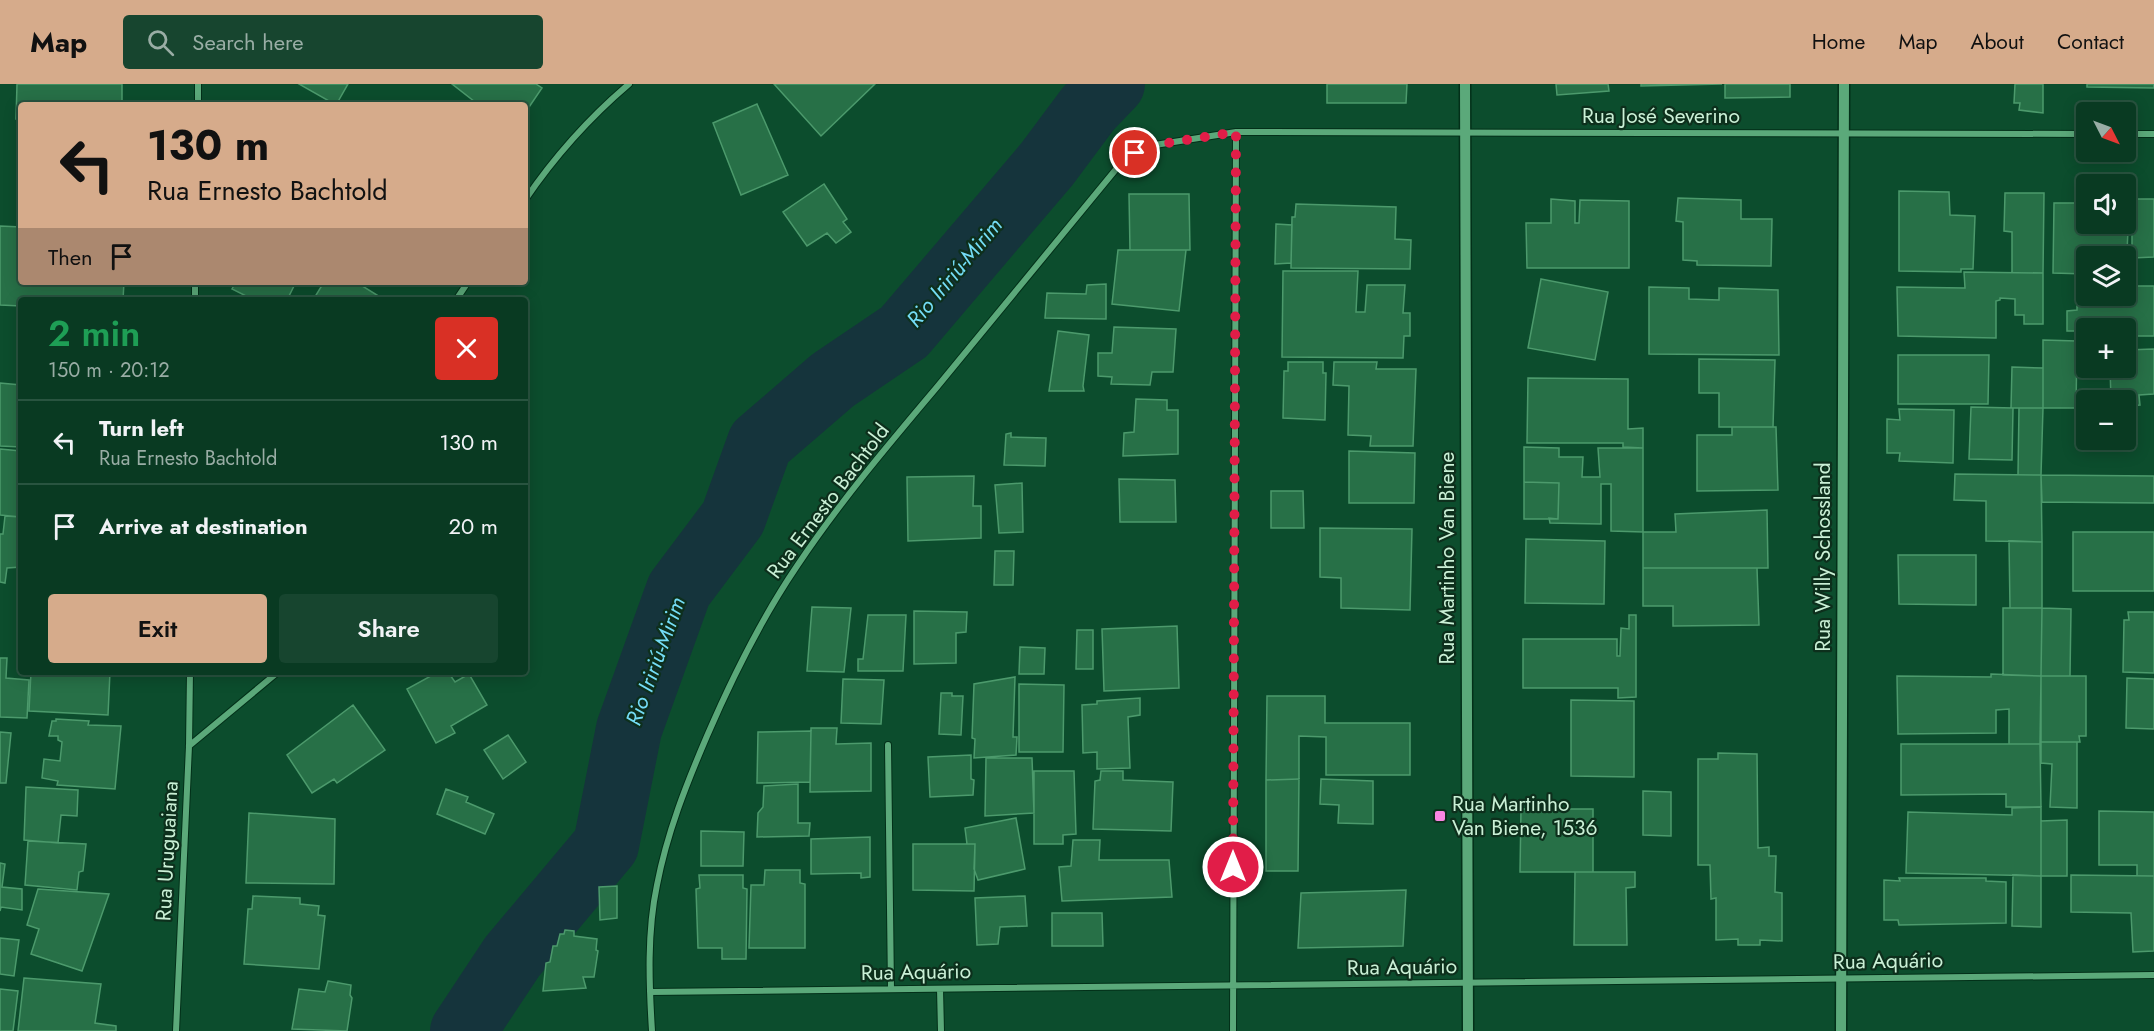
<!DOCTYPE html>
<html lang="en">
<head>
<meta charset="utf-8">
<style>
  :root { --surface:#093a22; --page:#17452f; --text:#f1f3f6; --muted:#99ada5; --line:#295440; --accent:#d6ab8b }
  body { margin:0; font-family:Jost,sans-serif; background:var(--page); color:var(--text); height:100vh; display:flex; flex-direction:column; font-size:22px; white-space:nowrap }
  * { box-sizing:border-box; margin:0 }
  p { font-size:20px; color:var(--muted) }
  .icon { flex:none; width:33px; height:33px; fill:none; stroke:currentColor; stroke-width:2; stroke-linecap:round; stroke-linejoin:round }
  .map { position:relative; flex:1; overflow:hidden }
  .details { position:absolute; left:18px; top:213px; width:510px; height:378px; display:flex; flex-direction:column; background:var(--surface); border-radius:6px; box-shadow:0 3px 15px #0003,0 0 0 2px var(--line) }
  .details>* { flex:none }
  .banner { position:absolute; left:18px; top:18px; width:510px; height:183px; border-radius:6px; box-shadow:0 3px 15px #0003,0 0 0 2px var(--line); background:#d6ab8b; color:#111; overflow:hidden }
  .needle { width:39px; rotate:132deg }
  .tools { position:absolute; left:2076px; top:18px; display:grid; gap:12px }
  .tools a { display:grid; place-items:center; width:60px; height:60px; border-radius:6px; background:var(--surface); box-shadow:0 3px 15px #0003,0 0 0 2px var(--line); font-size:30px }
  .pin { position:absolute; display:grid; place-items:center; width:51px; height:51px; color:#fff; margin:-26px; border:3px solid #fff; border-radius:50%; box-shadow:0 2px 6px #0007 }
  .me { position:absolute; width:66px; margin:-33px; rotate:0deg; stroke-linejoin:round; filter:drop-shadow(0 0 4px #0008) }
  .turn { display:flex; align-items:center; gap:21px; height:126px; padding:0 30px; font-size:27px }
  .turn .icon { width:78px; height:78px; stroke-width:2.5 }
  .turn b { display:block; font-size:42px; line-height:51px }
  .then { display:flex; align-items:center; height:57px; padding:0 30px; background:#0003; gap:12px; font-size:22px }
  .round { display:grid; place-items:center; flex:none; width:63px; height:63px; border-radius:6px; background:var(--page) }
  .headline { display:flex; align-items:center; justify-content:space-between; height:102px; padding:0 30px }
  h1 { font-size:36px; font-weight:600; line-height:45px; color:#1e9e55 }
  .primary-button { display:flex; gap:12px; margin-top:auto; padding:12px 30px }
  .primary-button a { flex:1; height:69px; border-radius:6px; background:var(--accent); color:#111; font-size:24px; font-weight:600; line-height:69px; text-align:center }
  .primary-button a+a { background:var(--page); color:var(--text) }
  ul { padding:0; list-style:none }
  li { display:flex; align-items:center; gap:18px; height:84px; padding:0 30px; border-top:2px solid var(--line) }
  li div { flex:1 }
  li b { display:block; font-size:22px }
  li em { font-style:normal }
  header { display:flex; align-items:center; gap:36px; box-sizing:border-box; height:84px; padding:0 30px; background:var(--accent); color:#111 }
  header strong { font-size:28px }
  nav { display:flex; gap:33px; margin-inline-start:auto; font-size:21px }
  .search { width:420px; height:54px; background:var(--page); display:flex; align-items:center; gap:15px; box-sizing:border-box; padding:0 21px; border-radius:6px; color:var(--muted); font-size:22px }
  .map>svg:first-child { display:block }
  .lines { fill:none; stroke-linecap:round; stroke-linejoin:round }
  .river { stroke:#15343c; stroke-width:66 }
  .building { fill:#277047; stroke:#4c9a6c; stroke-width:1.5 }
  .minor-casing { stroke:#033019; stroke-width:8 }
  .tertiary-casing { stroke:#033019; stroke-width:13 }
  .minor { stroke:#5ba97a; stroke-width:6 }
  .tertiary { stroke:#5ba97a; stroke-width:10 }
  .route { stroke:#e11d48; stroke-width:10; stroke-dasharray:0 18 }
  .poi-dot { fill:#fc86e3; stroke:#0d2f1c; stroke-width:2 }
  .labels { text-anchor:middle; stroke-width:4.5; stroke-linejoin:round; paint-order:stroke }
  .street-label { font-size:21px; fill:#caf0d6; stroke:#0d2f1c }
  .poi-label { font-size:21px; fill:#caf0d6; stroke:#0d2f1c; text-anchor:start }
  .water-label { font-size:22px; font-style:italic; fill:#74dcf5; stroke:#0d2f1c }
</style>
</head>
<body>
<header>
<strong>Map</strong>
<div class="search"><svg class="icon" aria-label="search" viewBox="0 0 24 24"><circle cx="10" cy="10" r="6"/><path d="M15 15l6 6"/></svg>Search here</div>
<nav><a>Home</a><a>Map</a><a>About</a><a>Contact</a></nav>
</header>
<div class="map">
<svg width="2154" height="947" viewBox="0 0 2154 947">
  <rect width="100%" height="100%" fill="#0c4d2d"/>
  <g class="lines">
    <path class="river" d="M463,947L512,873L606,761L629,645L679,506L733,434L760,359L833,296L904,248L1047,80L1088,25L1112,0"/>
  </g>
  <path class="building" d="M17,0H122V21H21V35H16Z
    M299,0H348L336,21Z
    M452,0H536L542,4L525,29V21H479Z
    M774,0H875L821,52Z
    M1327,0H1407L1406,19H1327Z
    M1556,0H1608L1609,7L1557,11Z
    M1641,0H1722L1641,2Z
    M1725,0H1790V13L1725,14Z
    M2015,0H2043V29L2019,26L2020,19H2014Z
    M2087,0H2154V4L2087,3Z
    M757,20L788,91L741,111L713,39Z
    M824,100L847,135L843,138L851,148L836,159L827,149L807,162L783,128Z
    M1899,107L1949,108L1950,131L1975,132L1973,185H1961V188L1899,187Z
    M2005,109H2044L2043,189H2012V148L2004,147Z
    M1129,110H1189L1190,166H1130Z
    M1678,114L1741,116V135H1772L1771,182L1697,181V177L1683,176V138L1676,137Z
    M1551,115L1575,117V139H1579L1580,116L1629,117V184H1527L1526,139H1551Z
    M2132,115H2154V173L2132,174Z
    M2054,119H2086V140H2106L2107,146H2128L2126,190V172H2086V190L2053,189Z
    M1296,120L1396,123L1395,155L1411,156L1410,185L1291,184L1292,133H1295Z
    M1276,140L1292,141L1291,179L1275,180Z
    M0,142L21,143V198H124L123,216H21V222L0,221Z
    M1118,166H1186L1179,227L1112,220Z
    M1283,187H1358L1356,228H1365L1367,201H1405L1403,229H1410V252H1404L1403,274L1282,273Z
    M1964,188L2043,189V240H2024V231H2015V215L2000,214V216L1996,217V254L1898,252L1897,203L1965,204Z
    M1541,195L1608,208L1595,276L1528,264Z
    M236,198H296L287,216H254L232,205Z
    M324,198H356L385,216H313Z
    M1106,200V235L1045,234L1047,209L1086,210L1087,201Z
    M2126,202H2154V252H2126V244H2086V250H2077V247H2067V227L2077,226V209H2086V212H2126Z
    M1649,203L1689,204V215L1719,216V204L1778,206L1779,271L1649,270Z
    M1114,243L1176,245L1173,288H1152L1150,301L1111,300L1112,293L1098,292V269H1112Z
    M1058,247L1089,251L1083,302L1084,307H1049Z
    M2043,256L2077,257L2076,324H2043Z
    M2154,265V310L2139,311L2140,321L2126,322V316H2111L2110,284H2126V266Z
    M1898,271H1989L1988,320H1898Z
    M1699,275L1775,276L1773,343H1719V309H1699Z
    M1288,278H1323V289H1326L1325,336L1283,334L1284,287H1288Z
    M1334,278H1377L1376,285H1416L1413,362H1370L1371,352L1348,351L1349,302L1333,301Z
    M2012,283L2043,284V324H2011Z
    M1528,294L1628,295V345L1643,344V364L1623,363V359H1527Z
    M0,299L21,301V363L0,362Z
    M1136,315L1167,316V326H1178V370L1123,372L1124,349L1134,348Z
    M1971,323L2013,324L2012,376L1969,375Z
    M2019,324H2043L2041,391H2018Z
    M1899,325L1954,326L1953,379L1899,377L1900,369H1887V335L1900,336Z
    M1732,343H1776L1778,406L1697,407V351H1732Z
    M1011,349V353L1046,354L1045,382L1004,381L1006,350Z
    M1524,363L1559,364V373H1583L1582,393H1600L1598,364H1643V448L1611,447V400H1601V440L1550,439L1549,434L1558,435L1559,399L1524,398Z
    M0,365L21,367V433L0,431Z
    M1349,367L1415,369L1414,419H1349Z
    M1955,390L2041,391L2042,458L1986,457V417L1954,416Z
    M2041,391L2154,392V419L2042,418Z
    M974,392L973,422H981V454L908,457L907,393Z
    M1119,395L1175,396L1176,438H1120Z
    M1524,398L1559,399L1558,435H1524Z
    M1022,399L1023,448L999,449L995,401Z
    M1271,407H1303L1304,444H1271Z
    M1767,426L1768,484H1643V448H1676L1675,430Z
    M5,432L21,433V483L7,484L5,499L0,498V450H3Z
    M1320,444L1412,445L1410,526L1341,524V494L1320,493Z
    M2073,448H2154V507H2073Z
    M1526,455L1605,457L1604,520L1525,519Z
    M2009,457L2042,458V524H2010Z
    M995,467H1014L1013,501H994Z
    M1898,471H1976V521L1899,520Z
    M1643,484H1757L1759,541L1673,542V522H1643Z
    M812,523L851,524L844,588L807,587Z
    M2003,524H2042L2041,592L2003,591Z
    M2042,524L2071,525L2070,592H2041Z
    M914,527L967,528L966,548L956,549V579L914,580Z
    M2128,528H2154V589L2123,588L2124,536H2129Z
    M868,531H906L903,587H858V575H863Z
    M1629,531H1636V613L1618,614V604H1523V555H1617V572H1620L1621,544L1629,545Z
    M1177,542L1179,604L1104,607L1102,545Z
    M1077,546H1093V585H1076Z
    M1020,563L1045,564L1044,590H1019Z
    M0,574H7L6,594L29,596L27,634L0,633Z
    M31,588H110L108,631L29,627Z
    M438,588H448L455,598L469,590L487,621L451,642L455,649L436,659L407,605Z
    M1991,590L2041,592L2040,660H2009V625L1996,626V649L1898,650L1897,592L1991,593Z
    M2041,592H2086V652H2079L2080,658H2041Z
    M1015,593L1013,653H1017L1016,671L974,674L975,655L972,654L974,600Z
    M2127,594L2154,595V645L2126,644Z
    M843,595L884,596L881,640L841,639Z
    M1019,600L1064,601L1063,668H1019Z
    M941,609H952V612H963L961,651L939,650Z
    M1267,612H1325V639H1410V691H1326V653L1299,652V695L1266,696Z
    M1140,614V631L1128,633L1130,684L1097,685V668L1083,669L1082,621L1097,620V617Z
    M1571,616L1634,617V693L1571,692Z
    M353,621L385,666L337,699L334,695L312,709L287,671Z
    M56,635L89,637L88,641L121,642L115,705L57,701L58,697L42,694L44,675L60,677L62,658L58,656V652H49L52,637H56Z
    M811,644H837L836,660L871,659V707L810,708Z
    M811,647L810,698L757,699L758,648Z
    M0,648L11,649L6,699H0Z
    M508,651L526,678L503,695L484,666Z
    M2041,658H2077V724L2050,723L2052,680L2041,679Z
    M1901,660H2040L2041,723H2006V710L1901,711Z
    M1718,669L1757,670L1758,764L1769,763V772H1776L1775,808L1782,809V857L1760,856V861H1738V855L1716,856V814L1711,815L1710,781H1698V675H1718Z
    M971,671V695L974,696L973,711L930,713L928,673Z
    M986,674H1032L1034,729L985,732Z
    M1034,687H1074L1076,750L1063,751V760H1034Z
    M1101,687H1123V696L1173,698L1171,747L1093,745L1095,697L1100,696Z
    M1299,695L1298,787H1266V696Z
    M1321,695L1373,697V740L1338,739L1339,721L1320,720Z
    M798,700V739H810L809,752L757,753L758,729L763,723L764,702Z
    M26,703L78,706L77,732L61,731L58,759L24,756Z
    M446,705L468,713L466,718L494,730L485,750L437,730Z
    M1643,707L1671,708V752L1643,751Z
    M2041,723V792L1906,789L1908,728L2012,731V724Z
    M1521,725H1593V788H1520Z
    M2099,727L2154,728V792H2137V781H2099Z
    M249,729L335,735L334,800L246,799Z
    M1016,734L1025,785L978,796L974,785L975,760H967L965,744Z
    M2067,736V792H2041V737Z
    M701,747L744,748L743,782H701Z
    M870,753V793L861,794V789L811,790V755Z
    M1073,756H1100L1099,776H1169L1172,813L1062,817L1059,783L1071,782Z
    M28,757L86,760L83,787L79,788L77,806L25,801Z
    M913,760H975L974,807L913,806Z
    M0,779L5,780L2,803L22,805V826L1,823L0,827Z
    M765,786H800V799L805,800V864H749L751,801H764Z
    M1575,788H1635V803L1626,804L1627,861H1574Z
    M699,791H743V804L747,805L746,875H722V864H698L696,805L700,804Z
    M2013,791L2041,792V843L2012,842Z
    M2071,791L2154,792V867L2133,868L2131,829L2071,828Z
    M1899,794H1986V797L2006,798V839L1899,841L1898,836H1884V796L1900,797Z
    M617,802V834L600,836L599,803Z
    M38,805L109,810L82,887L31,870L39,845L27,841Z
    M1406,806L1403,862L1298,864L1301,809Z
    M253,812L300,814V820L319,822L318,831L325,832L319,885L244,880L248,825H252Z
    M1025,812L1027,842L1000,843L998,860L977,861L975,814Z
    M1052,829H1102L1103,862H1052Z
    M565,846L574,847V852L597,855L596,866L598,867L594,893H583L586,904L543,907L546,879L550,878L553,862H557L560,850H564Z
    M0,854L19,856L14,892L0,890Z
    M24,894L101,900L95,939L116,942V947H18Z
    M328,897L351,901L350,911L352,914L347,947L292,945L299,905L325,908Z
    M0,905L18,907L13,947H0Z"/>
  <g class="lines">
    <defs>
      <path id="minor" d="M198,21V0
        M2126,50H2154
        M525,116C555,72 589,34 629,0
        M195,216V198
        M456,216L468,198
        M888,661L891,905
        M189,662L278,588
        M940,905L941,947
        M650,908L2154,891
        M176,947L189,662L190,588
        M652,947C649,899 647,848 657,801C667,749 686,701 707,652C732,594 761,535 797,482C839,419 888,361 937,303C997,230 1057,157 1117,84L1135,69L1155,61L1236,48L2086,50
        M1233,947L1236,48"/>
      <path id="tertiary" d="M1465,0L1468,947
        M1841,947L1844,0"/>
    </defs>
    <use href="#minor" class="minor-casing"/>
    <use href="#tertiary" class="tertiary-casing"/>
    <use href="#minor" class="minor"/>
    <use href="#tertiary" class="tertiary"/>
  </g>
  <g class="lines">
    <path class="route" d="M1135,69L1155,61L1236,48L1233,783"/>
  </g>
  <rect class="poi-dot" x="1434" y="726" width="12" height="12" rx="3"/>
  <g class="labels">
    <g class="street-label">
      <text x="1661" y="39">Rua José Severino</text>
      <text transform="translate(828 417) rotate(-53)" y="7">Rua Ernesto Bachtold</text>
      <text transform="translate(1823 473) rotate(-90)" y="7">Rua Willy Schossland</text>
      <text transform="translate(1447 474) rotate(-90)" y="7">Rua Martinho Van Biene</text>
      <text transform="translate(167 767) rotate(-87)" y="7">Rua Uruguaiana</text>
      <text transform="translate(1888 877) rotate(-1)" y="7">Rua Aquário</text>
      <text transform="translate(1402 883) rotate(-1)" y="7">Rua Aquário</text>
      <text transform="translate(916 888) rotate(-1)" y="7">Rua Aquário</text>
    </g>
    <g class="poi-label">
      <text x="1452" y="727">Rua Martinho<tspan x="1452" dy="24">Van Biene, 1536</tspan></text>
    </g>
    <g class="water-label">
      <text transform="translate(954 188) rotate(-50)" y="8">Rio Iririú-Mirim</text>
      <text transform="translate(655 577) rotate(-70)" y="8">Rio Iririú-Mirim</text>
    </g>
  </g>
</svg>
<div class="tools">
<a><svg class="needle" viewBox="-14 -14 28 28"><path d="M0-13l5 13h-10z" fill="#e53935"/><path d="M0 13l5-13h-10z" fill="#99ada5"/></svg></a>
<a><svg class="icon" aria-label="sound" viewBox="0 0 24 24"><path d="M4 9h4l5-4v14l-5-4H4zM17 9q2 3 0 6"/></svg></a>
<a><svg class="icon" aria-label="layers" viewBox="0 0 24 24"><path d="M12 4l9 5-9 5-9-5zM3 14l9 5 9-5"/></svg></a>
<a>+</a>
<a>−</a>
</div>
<div class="pin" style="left:1135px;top:69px;background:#d93025"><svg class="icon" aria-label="arrive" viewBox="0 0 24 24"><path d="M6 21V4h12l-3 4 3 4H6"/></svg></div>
<svg class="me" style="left:1233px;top:783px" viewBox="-20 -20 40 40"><circle r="17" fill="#e11d48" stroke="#fff" stroke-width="3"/><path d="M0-11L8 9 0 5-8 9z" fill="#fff"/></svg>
<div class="banner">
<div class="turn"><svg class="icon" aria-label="left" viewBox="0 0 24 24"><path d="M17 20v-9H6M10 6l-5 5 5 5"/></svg><div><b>130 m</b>Rua Ernesto Bachtold</div></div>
<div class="then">Then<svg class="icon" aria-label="arrive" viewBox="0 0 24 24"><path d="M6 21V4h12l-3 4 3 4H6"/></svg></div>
</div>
<section class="details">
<div class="headline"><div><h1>2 min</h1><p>150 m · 20:12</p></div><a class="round" style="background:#d93025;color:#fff"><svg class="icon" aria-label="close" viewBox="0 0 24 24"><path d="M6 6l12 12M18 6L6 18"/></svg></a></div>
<ul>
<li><svg class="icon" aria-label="left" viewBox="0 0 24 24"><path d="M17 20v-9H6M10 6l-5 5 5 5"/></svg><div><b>Turn left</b><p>Rua Ernesto Bachtold</p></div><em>130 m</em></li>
<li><svg class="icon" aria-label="arrive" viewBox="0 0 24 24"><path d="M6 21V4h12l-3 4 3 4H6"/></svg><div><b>Arrive at destination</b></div><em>20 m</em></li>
</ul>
<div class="primary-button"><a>Exit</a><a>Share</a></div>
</section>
</div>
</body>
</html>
